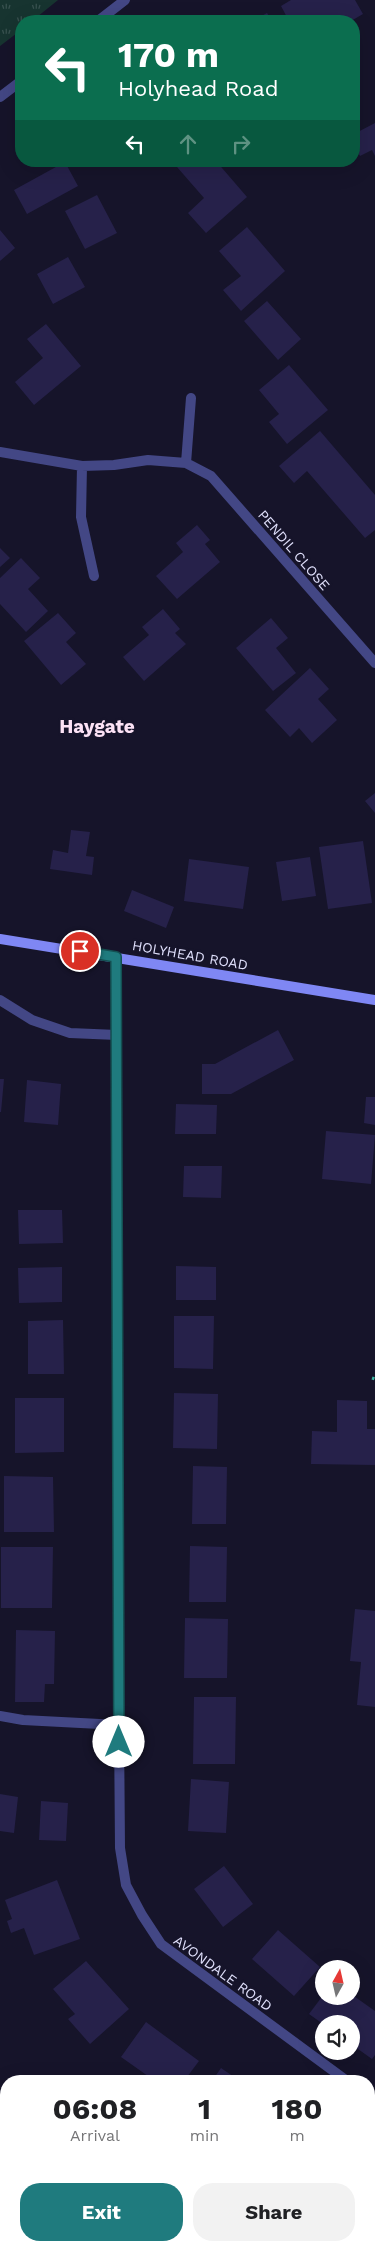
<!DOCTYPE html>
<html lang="en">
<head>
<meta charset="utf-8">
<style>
  :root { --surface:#fff; --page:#f2f2f2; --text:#202124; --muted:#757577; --accent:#1f7b7e }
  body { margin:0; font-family:"Work Sans",sans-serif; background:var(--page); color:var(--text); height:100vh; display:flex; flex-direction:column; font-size:19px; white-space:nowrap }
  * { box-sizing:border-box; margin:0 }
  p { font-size:16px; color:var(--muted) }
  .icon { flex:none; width:28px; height:28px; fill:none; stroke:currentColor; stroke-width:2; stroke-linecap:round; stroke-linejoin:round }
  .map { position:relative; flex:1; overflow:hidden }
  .panel { position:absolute; left:0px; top:2075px; width:375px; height:176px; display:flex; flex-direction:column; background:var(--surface); border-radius:20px 20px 0 0; box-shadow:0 5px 20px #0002 }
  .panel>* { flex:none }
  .top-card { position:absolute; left:15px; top:15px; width:345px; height:152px; border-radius:20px; box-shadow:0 5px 20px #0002; background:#0b6e4f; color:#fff; overflow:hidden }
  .needle { width:32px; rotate:8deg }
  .controls { position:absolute; left:315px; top:1960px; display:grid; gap:10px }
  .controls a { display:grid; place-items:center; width:45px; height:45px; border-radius:50%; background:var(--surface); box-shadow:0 5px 20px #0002; font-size:25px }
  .pin { position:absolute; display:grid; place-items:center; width:42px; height:42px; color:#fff; margin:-21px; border:2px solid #fff; border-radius:50%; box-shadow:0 1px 5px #0007 }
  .me { position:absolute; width:55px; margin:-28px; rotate:0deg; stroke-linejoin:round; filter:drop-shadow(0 0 4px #0008) }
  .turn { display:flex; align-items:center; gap:18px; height:105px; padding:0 20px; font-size:22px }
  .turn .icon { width:65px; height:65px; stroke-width:2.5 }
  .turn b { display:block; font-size:35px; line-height:42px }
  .lanes { display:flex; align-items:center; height:48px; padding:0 20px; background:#0003; justify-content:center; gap:25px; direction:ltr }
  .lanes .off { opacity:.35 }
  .eta { display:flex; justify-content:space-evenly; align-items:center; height:85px; text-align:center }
  .eta b { font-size:30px; font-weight:700; line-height:35px }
  .action { display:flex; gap:10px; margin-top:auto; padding:10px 20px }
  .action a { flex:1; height:58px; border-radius:20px; background:var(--accent); color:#fff; font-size:20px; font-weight:700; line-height:58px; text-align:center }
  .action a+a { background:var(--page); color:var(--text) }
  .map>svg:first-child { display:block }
  .grass { fill:url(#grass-tufts) }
  .building { fill:#26214a }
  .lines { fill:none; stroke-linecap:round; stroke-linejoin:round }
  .path { stroke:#3cb4a2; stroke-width:3; stroke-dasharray:2.5 4; stroke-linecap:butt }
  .minor { stroke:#434785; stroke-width:10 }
  .tertiary { stroke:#434785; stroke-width:10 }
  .secondary { stroke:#7f87f4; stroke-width:10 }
  .route-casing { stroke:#145052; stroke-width:12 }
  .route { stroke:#1f7b7e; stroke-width:9 }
  .labels { text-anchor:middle; stroke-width:5; stroke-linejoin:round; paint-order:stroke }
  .street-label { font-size:14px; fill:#e0e0fc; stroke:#16142a }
  .district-label { font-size:19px; font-weight:bold; fill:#fce2f5; stroke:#16142a }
</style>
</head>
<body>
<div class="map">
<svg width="375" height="2251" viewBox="0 0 375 2251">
  <defs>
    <pattern id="grass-tufts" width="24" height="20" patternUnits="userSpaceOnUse" patternTransform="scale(1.25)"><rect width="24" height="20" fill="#173430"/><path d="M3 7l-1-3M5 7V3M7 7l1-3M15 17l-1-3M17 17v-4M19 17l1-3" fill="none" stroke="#38514f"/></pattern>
  </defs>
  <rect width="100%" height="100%" fill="#16142a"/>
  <path class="grass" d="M0,0H58L32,21H21V30L0,46Z"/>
  <path class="building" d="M291,0H355L363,14L351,21H289L281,6Z
    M267,13L272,21H252Z
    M375,123V156L372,150L360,156L354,145V134Z
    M184,161H216L247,197L206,233L188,213L204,198L177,167Z
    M65,162L78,186L27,214L14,190Z
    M97,195L117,233L85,249L65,211Z
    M247,227L285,271L241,311L223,290L241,276L219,251Z
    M0,230L15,248L0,261Z
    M68,257L85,287L53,304L37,274Z
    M267,301L301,339L278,360L244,321Z
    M46,324L81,366L34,405L15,382L43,358L27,339Z
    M289,365L328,410L287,444L269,422L279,414L259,390Z
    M320,431L375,495V530L365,538L307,471L294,483L279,466Z
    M197,525L210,540L205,544L220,562L177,599L156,576L183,552L176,543Z
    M0,548L10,558L0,567Z
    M21,558L40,578L28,589L48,611L26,632L0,604V578Z
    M163,609L180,629L175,633L186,644L144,681L123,657L149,635L142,627Z
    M58,613L76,633L66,642L86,664L61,685L24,641Z
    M271,618L288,638L276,648L296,673L273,691L236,648Z
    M310,668L329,689L318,699L337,720L312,743L299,728L290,737L265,710Z
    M375,793V813L365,801Z
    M71,830L90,832L86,856L94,857L92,875L50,869L53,850L68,853Z
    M363,841L372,903L328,909L319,847Z
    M310,857L316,896L282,901L276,862Z
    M189,859L249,867L243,909L184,901Z
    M132,890L174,907L166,928L124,911Z
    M278,1030L294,1060L231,1094H202V1064H215Z
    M0,1079H4L1,1112H0Z
    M27,1080L61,1084L58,1125L24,1122Z
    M366,1097H375V1125L364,1123Z
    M176,1104L217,1105L216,1134H175Z
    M326,1131L375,1135L371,1184L322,1179Z
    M184,1166H222L221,1198L183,1197Z
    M18,1210H62L63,1243L19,1244Z
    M176,1266L216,1267V1300H176Z
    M62,1267V1302L19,1303L18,1268Z
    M174,1316H214L213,1369L174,1368Z
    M63,1320L64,1374H28V1321Z
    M174,1393L218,1394L217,1449L173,1448Z
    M15,1398H64V1452L15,1453Z
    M337,1400L367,1401V1429H375V1465L311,1464L312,1431L337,1432Z
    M193,1466L227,1467L226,1524H192Z
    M4,1476L53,1477L54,1532H4Z
    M190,1546L227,1547L226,1602H189Z
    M1,1547H53L52,1608H1Z
    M355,1609L375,1611V1707L357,1705L361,1662L350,1661Z
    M185,1618L228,1619L227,1678H184Z
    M16,1630L55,1631L54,1684H45L44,1702H15Z
    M194,1697H236L235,1764H193Z
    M191,1779L229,1782L226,1833L188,1831Z
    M0,1794L18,1797L14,1833L0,1831Z
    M41,1801L68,1803L66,1841L39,1840Z
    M224,1866L253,1904L223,1927L194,1889Z
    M57,1880L80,1939L34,1955L24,1928L11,1933L7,1921L12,1919L5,1900Z
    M278,1930L320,1967L294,1996L252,1959Z
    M86,1961L129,2009L90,2044L68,2019L75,2014L53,1989Z
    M324,1994V1996H351V1994L375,2011V2055L372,2059L351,2044V2024H323L309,2014Z
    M146,2022L199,2061L184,2081H155L121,2057Z
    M221,2068L240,2081H212Z
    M369,2196L375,2201V2251H354L346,2245H369Z"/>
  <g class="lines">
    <path class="path" d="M372,1378L375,1379"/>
    <path class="minor" d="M0,452L82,466L114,465L148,460L186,463L211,476L375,663
      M186,463L191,398
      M82,466L81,517L94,576
      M116,957L119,1725L120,1848L126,1885L142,1915L161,1944L347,2081
      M0,1000L32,1020L70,1033L117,1035
      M0,1716L23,1720L119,1725
      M369,2097L375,2102"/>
    <path class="tertiary" d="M98,21L125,0
      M0,97L21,81"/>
    <path class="secondary" d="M0,939L375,1000"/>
  </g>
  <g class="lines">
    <defs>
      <path id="route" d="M80,951L116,957L119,1742"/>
    </defs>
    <use href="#route" class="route-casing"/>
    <use href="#route" class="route"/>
  </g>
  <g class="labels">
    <g class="street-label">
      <text transform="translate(294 550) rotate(49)" y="5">PENDIL CLOSE</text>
      <text transform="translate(190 955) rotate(10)" y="5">HOLYHEAD ROAD</text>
      <text transform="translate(223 1973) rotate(36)" y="5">AVONDALE ROAD</text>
    </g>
    <g class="district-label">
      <text x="97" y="733">Haygate</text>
    </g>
  </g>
</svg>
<div class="controls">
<a><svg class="needle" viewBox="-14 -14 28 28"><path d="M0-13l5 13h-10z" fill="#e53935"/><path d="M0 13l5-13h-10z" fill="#757577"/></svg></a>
<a><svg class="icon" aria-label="sound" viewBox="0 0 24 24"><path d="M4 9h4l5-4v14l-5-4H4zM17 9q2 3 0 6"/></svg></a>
</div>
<div class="pin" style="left:80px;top:951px;background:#d93025"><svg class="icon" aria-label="arrive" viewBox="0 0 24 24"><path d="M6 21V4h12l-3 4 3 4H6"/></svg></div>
<svg class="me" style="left:119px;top:1742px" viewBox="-20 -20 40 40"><circle r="19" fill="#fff"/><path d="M0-13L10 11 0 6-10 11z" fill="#1f7b7e"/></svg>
<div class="top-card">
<div class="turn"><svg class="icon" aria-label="left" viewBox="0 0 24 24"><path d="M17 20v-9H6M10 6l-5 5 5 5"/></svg><div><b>170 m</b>Holyhead Road</div></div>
<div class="lanes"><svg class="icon" aria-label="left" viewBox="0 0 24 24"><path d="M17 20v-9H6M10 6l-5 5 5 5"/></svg><svg class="icon off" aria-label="ahead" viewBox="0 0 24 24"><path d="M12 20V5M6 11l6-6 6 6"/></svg><svg class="icon off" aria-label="right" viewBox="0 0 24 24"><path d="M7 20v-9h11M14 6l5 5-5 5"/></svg></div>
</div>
<section class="panel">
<div class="eta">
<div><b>06:08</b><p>Arrival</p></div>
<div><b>1</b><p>min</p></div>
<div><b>180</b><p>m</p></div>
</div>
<div class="action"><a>Exit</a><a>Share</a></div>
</section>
</div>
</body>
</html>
